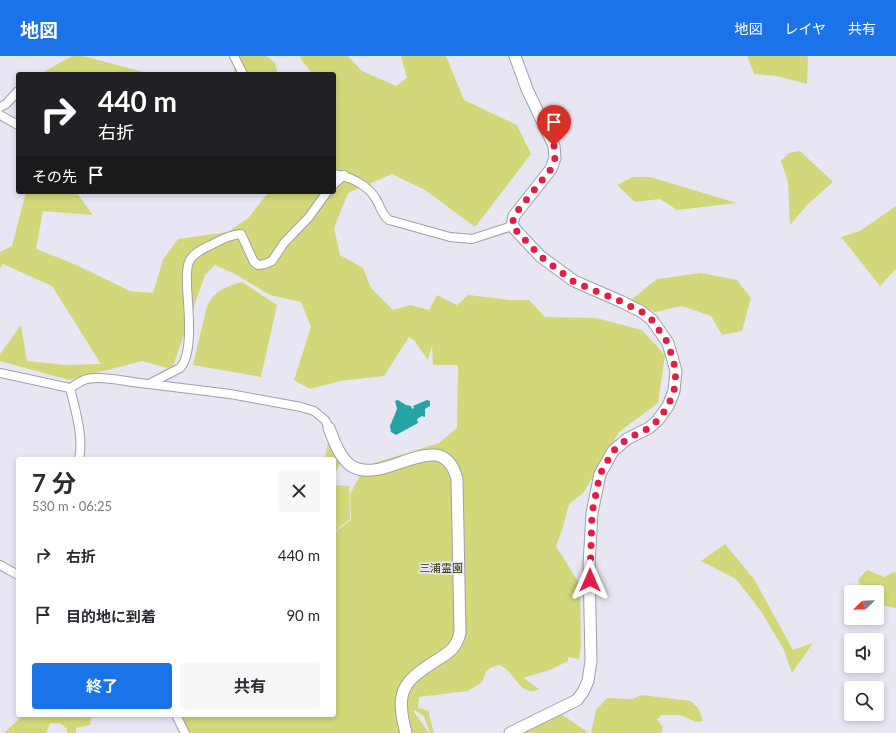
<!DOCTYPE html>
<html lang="ja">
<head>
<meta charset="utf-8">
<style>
  :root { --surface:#fff; --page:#f7f7f7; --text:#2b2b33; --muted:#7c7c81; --accent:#1a73e8 }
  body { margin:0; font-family:Lato,"Noto Sans JP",sans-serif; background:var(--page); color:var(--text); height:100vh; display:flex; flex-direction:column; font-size:15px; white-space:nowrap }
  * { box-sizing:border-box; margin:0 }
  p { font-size:13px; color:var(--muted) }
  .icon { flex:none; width:22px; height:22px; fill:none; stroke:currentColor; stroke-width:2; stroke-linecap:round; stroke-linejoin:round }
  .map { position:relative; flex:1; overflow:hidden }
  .side { position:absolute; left:16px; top:401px; width:320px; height:260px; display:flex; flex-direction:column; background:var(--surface); border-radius:4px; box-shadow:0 2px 6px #0003 }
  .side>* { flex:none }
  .top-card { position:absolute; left:16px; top:16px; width:320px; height:122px; border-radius:4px; box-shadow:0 2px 6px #0003; background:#202124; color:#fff; overflow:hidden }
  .needle { width:26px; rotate:247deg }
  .fabs { position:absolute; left:844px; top:529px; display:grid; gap:8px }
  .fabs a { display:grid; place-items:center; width:40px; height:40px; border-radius:4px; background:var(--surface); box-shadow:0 2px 6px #0003; font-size:20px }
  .pin { position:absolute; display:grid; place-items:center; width:34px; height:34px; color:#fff; margin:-41px -17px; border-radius:50% 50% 50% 0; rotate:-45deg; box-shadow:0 0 4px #0007 }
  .pin .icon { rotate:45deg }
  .me { position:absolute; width:44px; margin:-22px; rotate:0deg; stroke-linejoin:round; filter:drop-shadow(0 0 3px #0008) }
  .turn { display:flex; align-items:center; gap:14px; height:84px; padding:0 16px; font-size:18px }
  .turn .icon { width:52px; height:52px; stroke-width:2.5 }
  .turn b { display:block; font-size:28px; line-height:34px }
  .then { display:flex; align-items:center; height:38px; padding:0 16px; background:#0003; gap:8px; font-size:15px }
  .round { display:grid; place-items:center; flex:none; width:42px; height:42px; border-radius:4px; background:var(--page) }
  .headline { display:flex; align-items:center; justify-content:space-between; height:68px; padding:0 16px }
  h1 { font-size:24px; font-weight:700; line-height:30px }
  .cta { display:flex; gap:8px; margin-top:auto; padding:8px 16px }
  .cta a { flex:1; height:46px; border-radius:4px; background:var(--accent); color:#fff; font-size:16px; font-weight:700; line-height:46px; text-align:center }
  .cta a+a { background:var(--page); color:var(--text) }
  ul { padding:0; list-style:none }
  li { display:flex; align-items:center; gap:12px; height:60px; padding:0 16px }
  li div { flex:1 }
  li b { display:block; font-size:15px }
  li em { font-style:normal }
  header { display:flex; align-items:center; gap:24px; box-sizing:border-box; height:56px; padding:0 20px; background:var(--accent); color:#fff }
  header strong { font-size:19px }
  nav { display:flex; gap:22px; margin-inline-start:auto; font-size:14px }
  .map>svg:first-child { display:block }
  .green { fill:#d2d879 }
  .water { fill:#25a4a5 }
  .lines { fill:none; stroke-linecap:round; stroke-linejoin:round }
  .street-casing { stroke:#a09faa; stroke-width:10 }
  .secondary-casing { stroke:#a09faa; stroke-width:13 }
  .street { stroke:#fff; stroke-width:8 }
  .secondary { stroke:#fff; stroke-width:11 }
  .route { stroke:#e11d48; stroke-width:7; stroke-dasharray:0 12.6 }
  .labels { text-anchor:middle; stroke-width:3; stroke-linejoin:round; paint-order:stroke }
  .park-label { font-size:11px; fill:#323406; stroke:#e7e6f2 }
</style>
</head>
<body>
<header>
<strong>地図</strong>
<nav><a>地図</a><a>レイヤ</a><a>共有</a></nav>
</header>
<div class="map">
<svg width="896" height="677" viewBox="0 0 896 677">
  <rect width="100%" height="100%" fill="#e7e6f2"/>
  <path class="green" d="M72,0H83L151,18H40Z
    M234,0H267L275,7L278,18H234Z
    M300,0H348L362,15L396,30L407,22L401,0H446L464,44L517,69L531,98L475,171L425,134L392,118L348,137L334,172L340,199L363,212L371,232L393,254L410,249L429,254L437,239L457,249L468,239L511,244H529L545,261L596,262L642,274L665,299L658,347L619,376L584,436L569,448L562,474L556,490L580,529L581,590L579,603L568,601V605L550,614L523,622L539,633C523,641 517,623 507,614C505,612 502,610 499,609L490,612L486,616L482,626L468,635L419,641L418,652L429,655L430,663L434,677H430L424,660L414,654V656L429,677H188L177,659H334V477L351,464L350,438L365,410L439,387L457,372L458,309H433L432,290L428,304L414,284L409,281L384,320L340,325L310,333L294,324L311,271L301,246L270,239L235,218L215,209L205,219L173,310L168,312L142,305L69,324L0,305V298L21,269L27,305L66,309L101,308L52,230L3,208L0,212V196L12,190L26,136H76L93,159L43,155L36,193L74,208L130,235L153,237L163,204L178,183L228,176L248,162L269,136H334V49L337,47L334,44V18H313L302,5Z
    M747,0H808L807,28L777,20L754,18Z
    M800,95L833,126L807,149L790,169L788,125L781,105L789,97Z
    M633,121H650L737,147L677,154L660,143L635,146L617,129Z
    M896,150V213L880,230L841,181L860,175Z
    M701,217L737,224L751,242L742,275L722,279L711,260L682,250L655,256L631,244L657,223Z
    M242,226L277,249L261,321L193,309L207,250C214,235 227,230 242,226Z
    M330,385L340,407L336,415L334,423V403H325L328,386Z
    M334,429L349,430L350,463L334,476Z
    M725,488L754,523L793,594L813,587L792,617L784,594L761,555L736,523L701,505Z
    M867,514L884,521L894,516L896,517V552L877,548V536H862L858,524Z
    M642,639L691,645L698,652L703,665L696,666L680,659H661L657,664L663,671L661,677H591L596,654L607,642L632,643Z
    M561,658L589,677H521Z
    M20,659H92L90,669L76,672V677H67V673L60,667H50L46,677H4L18,664Z"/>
  <path class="water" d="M398,344L406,349L411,350L412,353L414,352L413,350L427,344L430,345V350L425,353V361L422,360L417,363L418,367L396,379L391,376L390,370L397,353L395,345Z"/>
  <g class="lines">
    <defs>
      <path id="street" d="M234,0L243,18
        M0,51L6,48L18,35
        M0,59L18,69
        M334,118C349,120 368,129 376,143C381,151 381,158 389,164L450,181L472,183L512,170
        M334,128L344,119
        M0,317L70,332C75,329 79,326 84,324C98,318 132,327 149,328L230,338L301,351L314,355L325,364L329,372
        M149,328L180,312C194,297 188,250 187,231C187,223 186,213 189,206C192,197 205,192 213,188C223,183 230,179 241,178L254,206L258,209L265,208L272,205L284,187L309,161L327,136
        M70,332C75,354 84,380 79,403
        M0,509L18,519
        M176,659L185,677"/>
      <path id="secondary" d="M329,372C334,385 339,400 350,409C383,433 442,365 457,423L460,577C456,592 450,596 437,604C402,626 395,636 406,677
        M510,677L577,644L583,636L588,625L591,605L589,509L592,457L600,418L613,395L627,383L649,372L658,364L668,350L674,335L676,315L668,287L652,264L642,256L620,245L574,225L540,200L512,170L514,160L551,113L555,102L554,90L527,33L515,0"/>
    </defs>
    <use href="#street" class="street-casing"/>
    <use href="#secondary" class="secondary-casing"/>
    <use href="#street" class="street"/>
    <use href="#secondary" class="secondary"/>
  </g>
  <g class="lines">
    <path class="route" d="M554,90L555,102L551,113L519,153L514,160L512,170L540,200L574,226L620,245L642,256L652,264L668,287L676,315L674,335L668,350L658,364L649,372L627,383L613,395L600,418L592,457L590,524"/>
  </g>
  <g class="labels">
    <g class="park-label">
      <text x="441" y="516">三浦霊園</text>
    </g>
  </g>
</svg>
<div class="fabs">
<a><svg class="needle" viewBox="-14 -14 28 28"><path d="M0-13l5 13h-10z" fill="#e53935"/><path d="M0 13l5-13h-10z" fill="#7c7c81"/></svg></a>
<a><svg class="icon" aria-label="sound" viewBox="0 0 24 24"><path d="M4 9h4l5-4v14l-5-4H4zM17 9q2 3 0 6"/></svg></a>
<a><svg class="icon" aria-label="search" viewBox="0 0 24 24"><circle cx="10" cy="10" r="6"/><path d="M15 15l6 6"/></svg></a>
</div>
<div class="pin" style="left:554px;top:90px;background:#d93025"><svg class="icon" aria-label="arrive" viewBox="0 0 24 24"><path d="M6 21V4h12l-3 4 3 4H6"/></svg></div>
<svg class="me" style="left:590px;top:524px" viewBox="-20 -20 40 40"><path d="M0-17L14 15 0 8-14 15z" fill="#e11d48" stroke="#fff" stroke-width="4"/></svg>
<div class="top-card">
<div class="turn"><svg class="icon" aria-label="right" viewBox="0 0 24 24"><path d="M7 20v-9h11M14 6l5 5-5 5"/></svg><div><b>440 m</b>右折</div></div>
<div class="then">その先<svg class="icon" aria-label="arrive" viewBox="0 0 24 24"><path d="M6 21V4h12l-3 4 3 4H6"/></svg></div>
</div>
<section class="side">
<div class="headline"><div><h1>7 分</h1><p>530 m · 06:25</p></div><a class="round"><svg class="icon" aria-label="close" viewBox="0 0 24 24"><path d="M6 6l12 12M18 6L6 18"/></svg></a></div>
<ul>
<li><svg class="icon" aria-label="right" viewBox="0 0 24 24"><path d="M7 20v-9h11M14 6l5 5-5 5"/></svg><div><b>右折</b></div><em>440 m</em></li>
<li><svg class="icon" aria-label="arrive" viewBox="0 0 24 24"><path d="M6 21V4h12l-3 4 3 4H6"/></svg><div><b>目的地に到着</b></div><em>90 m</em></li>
</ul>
<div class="cta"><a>終了</a><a>共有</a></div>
</section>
</div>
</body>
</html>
